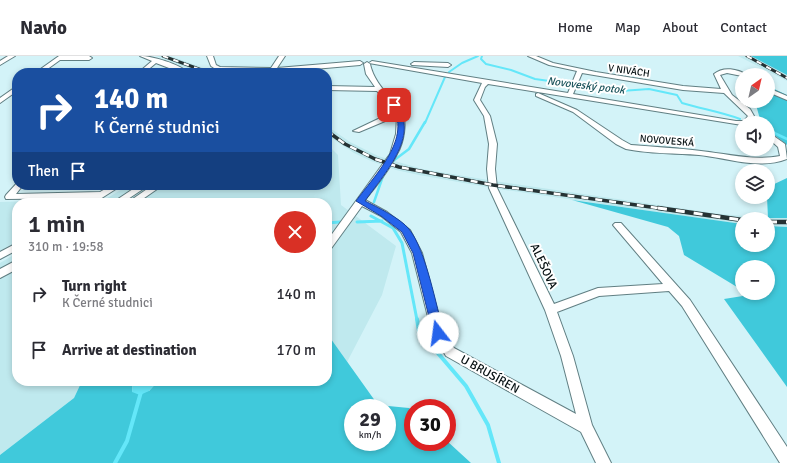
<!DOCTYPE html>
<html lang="en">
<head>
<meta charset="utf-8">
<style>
  :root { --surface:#fff; --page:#f7f7f7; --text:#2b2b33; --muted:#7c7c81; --line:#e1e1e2 }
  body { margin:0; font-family:Signika,sans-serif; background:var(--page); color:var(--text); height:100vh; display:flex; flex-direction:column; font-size:15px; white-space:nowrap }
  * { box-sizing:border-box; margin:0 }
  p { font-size:13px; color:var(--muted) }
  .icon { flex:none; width:22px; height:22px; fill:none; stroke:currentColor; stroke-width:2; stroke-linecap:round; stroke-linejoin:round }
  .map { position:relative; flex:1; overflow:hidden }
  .side { position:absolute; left:12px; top:142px; width:320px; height:188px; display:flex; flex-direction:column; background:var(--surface); border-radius:16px; box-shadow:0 2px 6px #0003 }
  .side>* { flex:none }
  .top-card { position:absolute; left:12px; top:12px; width:320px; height:122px; border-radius:16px; box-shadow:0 2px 6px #0003; background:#1a4fa0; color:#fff; overflow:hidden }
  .needle { width:26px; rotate:34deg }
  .buttons { position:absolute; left:735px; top:12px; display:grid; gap:8px }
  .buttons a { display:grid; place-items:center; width:40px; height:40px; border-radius:50%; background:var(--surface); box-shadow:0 2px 6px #0003; font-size:20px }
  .speed { position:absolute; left:344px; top:343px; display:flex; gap:8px; font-size:20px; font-weight:700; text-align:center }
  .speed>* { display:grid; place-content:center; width:52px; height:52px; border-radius:50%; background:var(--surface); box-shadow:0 2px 6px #0003; line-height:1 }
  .speed small { font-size:10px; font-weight:400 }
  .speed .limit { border:6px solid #d22; background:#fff; color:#111 }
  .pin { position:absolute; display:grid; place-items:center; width:34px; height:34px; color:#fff; margin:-17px; border-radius:8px; box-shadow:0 2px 6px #0006 }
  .me { position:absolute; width:44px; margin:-22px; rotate:345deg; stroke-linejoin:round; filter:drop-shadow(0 0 3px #0008) }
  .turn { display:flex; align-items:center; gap:14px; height:84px; padding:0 16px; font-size:18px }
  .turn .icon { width:52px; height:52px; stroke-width:2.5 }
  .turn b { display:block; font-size:28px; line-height:34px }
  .then { display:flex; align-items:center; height:38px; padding:0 16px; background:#0003; gap:8px; font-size:15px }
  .round { display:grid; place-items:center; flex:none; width:42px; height:42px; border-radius:21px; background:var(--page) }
  .overview { display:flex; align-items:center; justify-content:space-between; height:68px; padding:0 16px }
  h1 { font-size:24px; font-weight:600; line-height:30px }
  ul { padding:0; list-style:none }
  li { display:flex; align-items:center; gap:12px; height:56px; padding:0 16px }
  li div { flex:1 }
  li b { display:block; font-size:15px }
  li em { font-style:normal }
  header { display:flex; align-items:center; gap:24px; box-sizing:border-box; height:56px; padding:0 20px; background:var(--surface); border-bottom:1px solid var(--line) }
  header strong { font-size:19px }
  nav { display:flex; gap:22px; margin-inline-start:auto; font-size:14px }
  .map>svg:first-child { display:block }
  .built { fill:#bfe9ee }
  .forest { fill:#40c9db; fill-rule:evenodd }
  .water { fill:#64e7f9 }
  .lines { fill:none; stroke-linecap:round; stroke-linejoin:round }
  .stream-far3 { stroke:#64e7f9; stroke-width:2 }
  .stream-far2 { stroke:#64e7f9; stroke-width:2.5 }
  .stream-far1 { stroke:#64e7f9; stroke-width:3 }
  .stream { stroke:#64e7f9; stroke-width:4 }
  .minor-casing { stroke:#617f83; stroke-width:2 }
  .minor { fill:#fff; fill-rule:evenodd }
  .rail-far2-casing { stroke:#253234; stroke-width:3 }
  .rail-far1-casing { stroke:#253234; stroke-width:3.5 }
  .rail-casing { stroke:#253234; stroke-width:4.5 }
  .rail-far2 { stroke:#fff; stroke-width:2; stroke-dasharray:5.5; stroke-linecap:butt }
  .rail-far1 { stroke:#fff; stroke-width:2.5; stroke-dasharray:7; stroke-linecap:butt }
  .rail { stroke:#fff; stroke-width:3; stroke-dasharray:9; stroke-linecap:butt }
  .route { fill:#2563eb; stroke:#184099 }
  .labels { text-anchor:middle; stroke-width:4; stroke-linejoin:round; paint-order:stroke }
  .far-street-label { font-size:10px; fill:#040e10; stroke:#fff }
  .far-water-label { font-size:11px; font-style:italic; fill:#19525a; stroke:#fff }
  .street-label { font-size:12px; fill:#040e10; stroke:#fff }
</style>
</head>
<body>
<header>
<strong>Navio</strong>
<nav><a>Home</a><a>Map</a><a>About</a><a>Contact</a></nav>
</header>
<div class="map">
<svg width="787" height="407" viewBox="0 0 787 407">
  <rect width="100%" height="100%" fill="#d3f3f8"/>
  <path class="built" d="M156,0H170L217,17H202Z
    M738,0H751L765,7L787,19V25Z
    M327,70L350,86L378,100L422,113L494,125L720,158L768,162H787V171L768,170V163H742V168L724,166L492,132L419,119L396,114L371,105L354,97L327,79Z
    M327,88L338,99L341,149L396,190L382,239L347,306L331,283L327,284V147H99L129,129H327Z
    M65,144L62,147H17V185L0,195V146Z
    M17,197V325H82L74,342L0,399V207Z"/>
  <path class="forest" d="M751,0H787V19Z
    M768,30L787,39V89L768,74V67H761L755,45H768Z
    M787,122V162H768L767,141H768V131Z
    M572,144L742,168V189H768V170L787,171V331L724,243L749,239L747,237H768V211H742V234L684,199L679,180L668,171Z
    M331,283L378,349L409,352L413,355V386L447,385L471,407H0V399L74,342L82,325H133L132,336L149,335L158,325H327V284ZM353,352H387V386H353Z"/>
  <path class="water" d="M133,325H158L149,335L140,339L132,336Z"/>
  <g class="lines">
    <path class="stream-far3" d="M482,0L481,3L486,8L511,14L535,23L621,35L649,33L677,39L682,47C702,53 721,56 740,63
      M449,16L462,7L478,0
      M425,67L445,21"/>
    <path class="stream-far2" d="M768,74L787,83
      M393,105L409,93L425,66
      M374,146L383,120"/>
    <path class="stream-far1" d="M371,160L393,172L402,187L417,264
      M357,166L382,165
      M327,167L340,166"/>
    <path class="stream" d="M417,263L419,275L466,330L488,369L499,407
      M115,407L127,385L141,336"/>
    <defs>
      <path id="minor" d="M8,0H15L0,9V5Z
        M59,0H89L92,2L89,4H60L42,17H35Z
        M140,0C153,0 179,8 189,17H182L156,7L144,17H138L152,5Z
        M207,0H213L216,9L220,11L271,12L279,0H285L277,12L360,5L363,7L360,9L268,17L269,15L217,14L211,10Z
        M528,0H536L553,7L596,16L683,30L721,33L714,18C723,10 738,13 747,19L742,20L727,17L720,19L732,39L750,53L754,60L751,66L742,67V69L488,28L485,31L480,44L490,60L497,88L495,113L497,132L554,248L598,232L663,228L613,169L615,167H621L690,244L787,391V407H780L682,250L669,235L599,240L557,256L573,300L592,369L611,407H596L581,376L446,300L432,277L412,197L401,176L381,160L362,150L330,194L327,195V185L390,98L396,78L397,60L359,76L353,75L395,55L377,35L327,34V30L375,31L366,18L364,8L367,6L370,8C374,27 389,39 400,54C409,64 403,88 397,98C389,115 376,130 365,144L387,156L410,174L422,197L443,276L454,292L576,358L561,300L545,254L489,132L487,113L489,88L484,60L474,44L482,27L369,7L372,5L568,37L577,15L549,9ZM582,17L683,34L724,37L748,60L744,65H736L573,38Z
        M414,6L448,7L451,9L448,11L412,9L411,8Z
        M17,30V35L0,47V42Z
        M768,32L787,40V44L768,36Z
        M538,37L577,54L622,84L631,89C654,91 678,92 701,95C728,98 753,105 780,100L778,91L768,82V76L785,88L787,103C759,114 728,102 699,99C676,97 650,98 626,93L616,88L573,56L536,40V38Z
        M17,127V129H23L16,138L100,136L112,129H122L94,147H84L91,142L6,143L5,141L6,139Z
        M139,129H159L160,131L137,147H127L150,131L149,129L122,147H112Z
        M17,187V194L0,203V196Z
        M17,204V213L0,222V213Z"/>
    </defs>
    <use href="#minor" class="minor-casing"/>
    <use href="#minor" class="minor"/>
    <defs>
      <path id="rail-far2" d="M163,0L210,17
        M747,0L787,22"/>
      <path id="rail-far1" d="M327,75L345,88L375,103L399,111L493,129L665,153"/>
      <path id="rail" d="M658,152L742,164
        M768,166H787"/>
    </defs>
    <use href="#rail-far2" class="rail-far2-casing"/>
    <use href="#rail-far1" class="rail-far1-casing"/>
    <use href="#rail" class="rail-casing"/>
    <use href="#rail-far2" class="rail-far2"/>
    <use href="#rail-far1" class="rail-far1"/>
    <use href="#rail" class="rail"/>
  </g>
  <path class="route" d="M392,48H396C421,80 383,119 365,145C377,151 400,162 409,173C426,194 436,250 444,277L442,280L438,282L435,280L433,277L413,197L402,176L381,160L356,145C374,120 414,81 391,49Z"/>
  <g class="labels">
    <g class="far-street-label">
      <text transform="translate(629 14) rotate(8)" y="4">V NIVÁCH</text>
      <text transform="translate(667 84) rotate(5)" y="4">NOVOVESKÁ</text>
    </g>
    <g class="far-water-label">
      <text transform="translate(586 29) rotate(7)" y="4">Novoveský potok</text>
    </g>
    <g class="street-label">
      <text transform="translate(544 210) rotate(65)" y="4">ALEŠOVA</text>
      <text transform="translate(490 318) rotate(29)" y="4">U BRUSÍREN</text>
    </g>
  </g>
</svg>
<div class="buttons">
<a><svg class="needle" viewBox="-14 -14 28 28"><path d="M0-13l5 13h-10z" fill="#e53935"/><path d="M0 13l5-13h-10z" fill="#7c7c81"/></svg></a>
<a><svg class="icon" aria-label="sound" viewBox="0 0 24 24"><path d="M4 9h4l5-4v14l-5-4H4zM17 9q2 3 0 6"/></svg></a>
<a><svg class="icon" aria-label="layers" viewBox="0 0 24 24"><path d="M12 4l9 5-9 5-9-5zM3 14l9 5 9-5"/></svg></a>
<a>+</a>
<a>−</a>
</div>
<div class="speed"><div>29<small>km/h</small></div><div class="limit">30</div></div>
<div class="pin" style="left:394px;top:49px;background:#d93025"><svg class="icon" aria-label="arrive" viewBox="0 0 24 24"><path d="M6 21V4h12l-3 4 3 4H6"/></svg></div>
<svg class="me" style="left:438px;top:277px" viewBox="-20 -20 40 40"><circle r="19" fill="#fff"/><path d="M0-13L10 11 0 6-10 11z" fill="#2563eb"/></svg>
<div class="top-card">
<div class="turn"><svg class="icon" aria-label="right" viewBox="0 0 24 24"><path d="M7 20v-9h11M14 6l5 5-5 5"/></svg><div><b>140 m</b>K Černé studnici</div></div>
<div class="then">Then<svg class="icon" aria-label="arrive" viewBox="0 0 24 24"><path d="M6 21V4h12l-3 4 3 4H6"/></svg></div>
</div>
<section class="side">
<div class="overview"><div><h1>1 min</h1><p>310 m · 19:58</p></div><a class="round" style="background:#d93025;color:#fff"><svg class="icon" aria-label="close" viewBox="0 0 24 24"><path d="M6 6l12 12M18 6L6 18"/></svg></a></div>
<ul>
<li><svg class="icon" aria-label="right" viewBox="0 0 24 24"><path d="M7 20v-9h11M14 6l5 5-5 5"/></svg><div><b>Turn right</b><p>K Černé studnici</p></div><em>140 m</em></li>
<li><svg class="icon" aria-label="arrive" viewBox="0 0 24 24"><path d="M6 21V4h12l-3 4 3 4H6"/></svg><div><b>Arrive at destination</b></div><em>170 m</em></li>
</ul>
</section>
</div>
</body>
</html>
